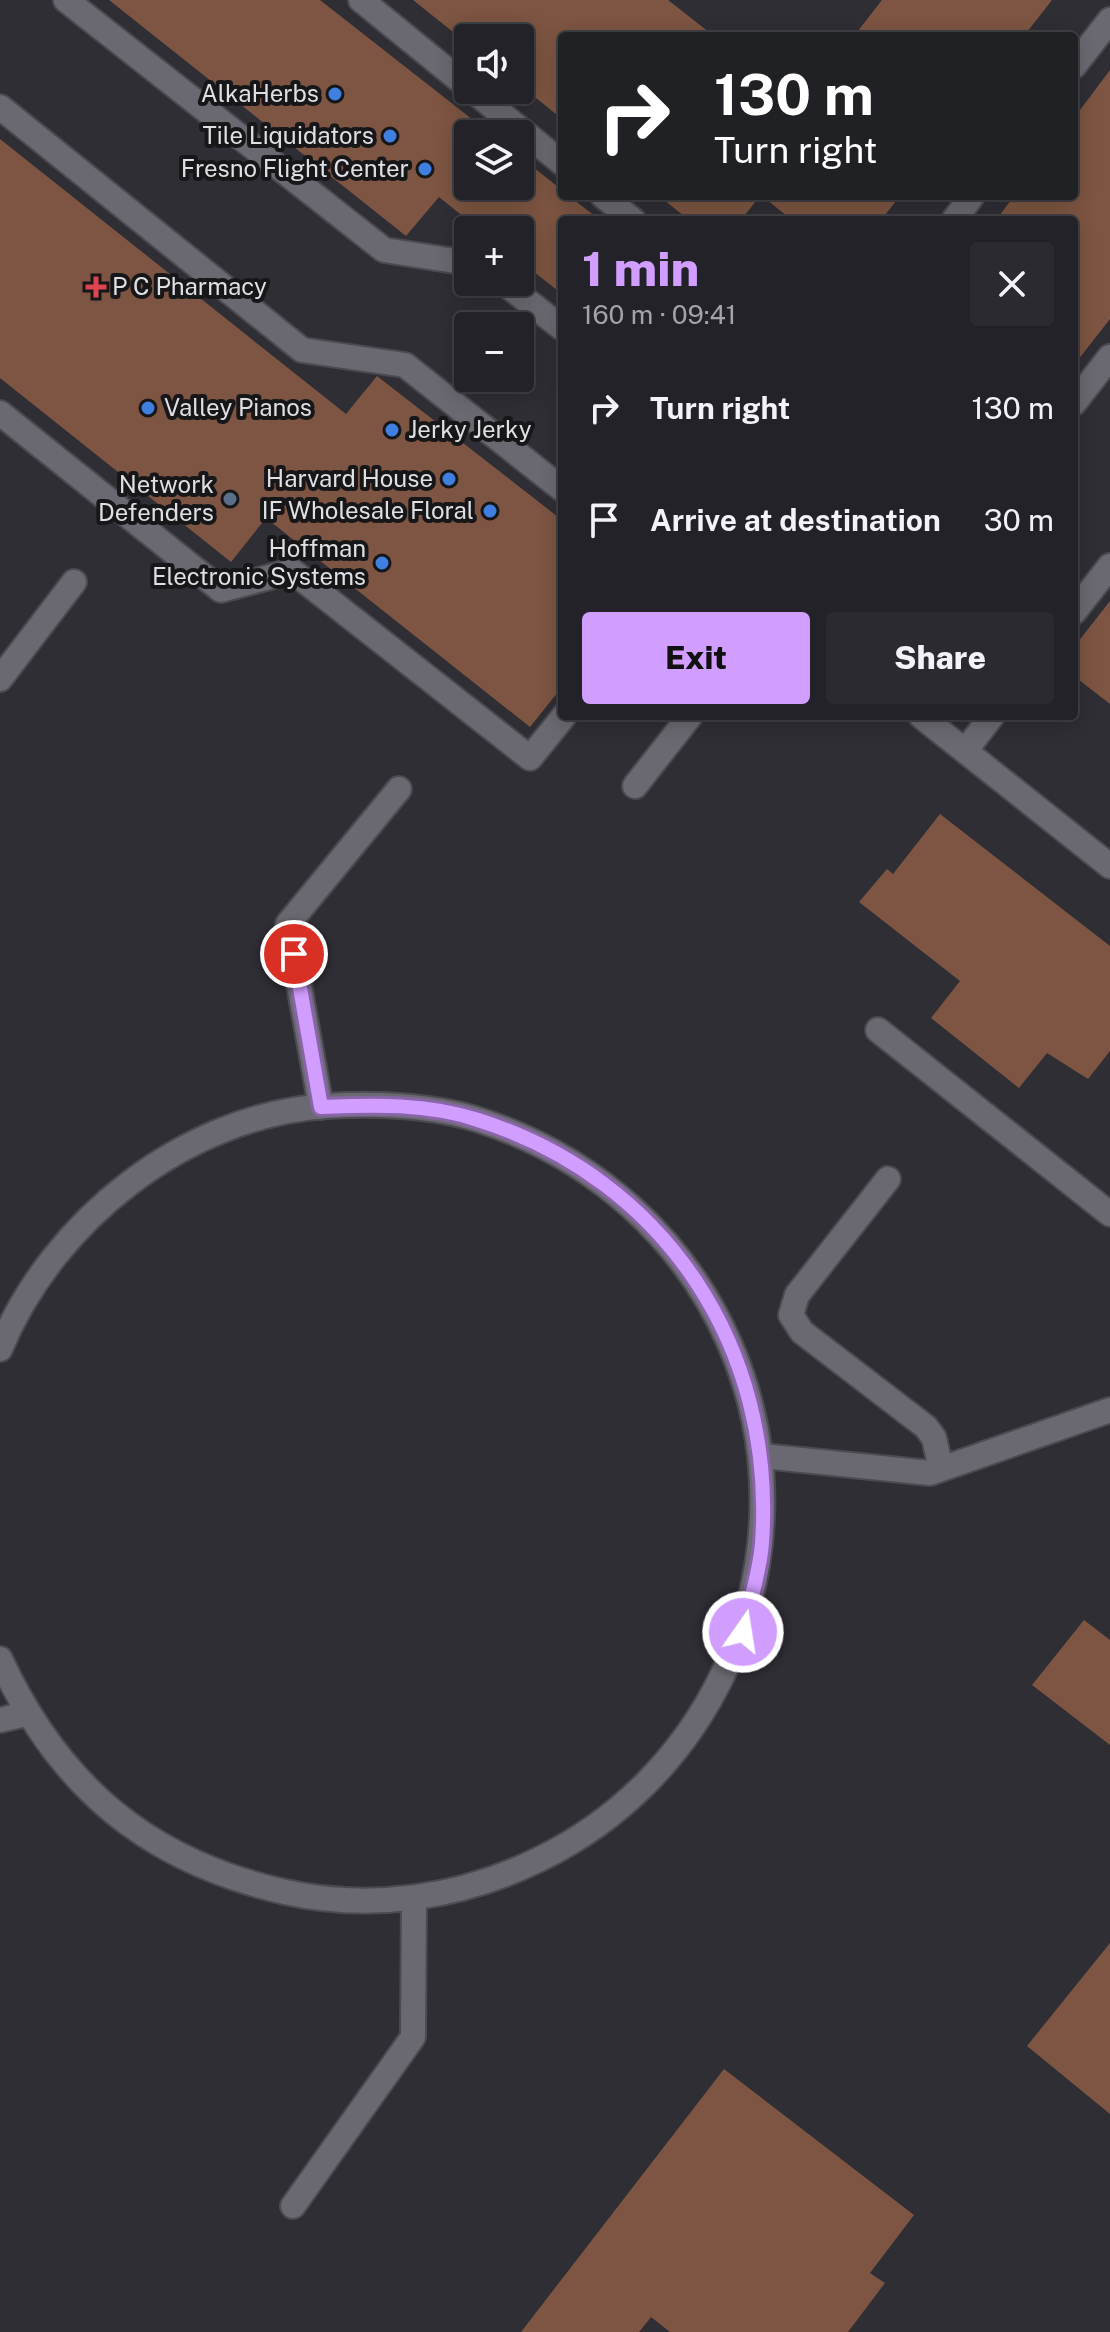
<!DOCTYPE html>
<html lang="en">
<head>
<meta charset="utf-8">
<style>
  :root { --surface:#232228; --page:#2b2a30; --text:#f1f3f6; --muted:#a3a4a8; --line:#403f45; --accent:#d19dfe }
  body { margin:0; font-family:"Public Sans",sans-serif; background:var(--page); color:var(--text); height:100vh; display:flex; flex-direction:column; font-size:30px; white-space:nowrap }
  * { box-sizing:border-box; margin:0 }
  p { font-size:26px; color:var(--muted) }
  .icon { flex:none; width:44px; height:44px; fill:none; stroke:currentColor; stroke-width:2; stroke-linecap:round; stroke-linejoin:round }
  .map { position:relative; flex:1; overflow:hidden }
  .side { position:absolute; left:558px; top:216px; width:520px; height:504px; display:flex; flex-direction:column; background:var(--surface); border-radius:8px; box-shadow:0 4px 20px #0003,0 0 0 2px var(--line) }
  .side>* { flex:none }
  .guide { position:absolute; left:558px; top:32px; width:520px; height:168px; border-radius:8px; box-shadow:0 4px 20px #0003,0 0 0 2px var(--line); background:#202124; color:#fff; overflow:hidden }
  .tools { position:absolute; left:454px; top:24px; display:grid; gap:16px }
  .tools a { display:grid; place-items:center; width:80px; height:80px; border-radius:8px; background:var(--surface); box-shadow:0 4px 20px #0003,0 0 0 2px var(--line); font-size:40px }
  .pin { position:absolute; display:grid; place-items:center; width:68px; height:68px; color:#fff; margin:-34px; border:4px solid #fff; border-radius:50%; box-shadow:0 2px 8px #0007 }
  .me { position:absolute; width:88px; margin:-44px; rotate:13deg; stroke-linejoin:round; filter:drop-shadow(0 0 6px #0008) }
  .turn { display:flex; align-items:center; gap:28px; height:168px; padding:0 24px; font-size:36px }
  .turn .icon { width:104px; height:104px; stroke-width:2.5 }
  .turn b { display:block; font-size:56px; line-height:68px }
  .round { display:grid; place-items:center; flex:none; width:84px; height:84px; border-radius:8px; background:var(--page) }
  .head { display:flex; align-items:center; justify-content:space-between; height:136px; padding:0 24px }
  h1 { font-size:48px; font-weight:800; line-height:60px; color:var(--accent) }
  .primary-button { display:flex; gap:16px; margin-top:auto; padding:16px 24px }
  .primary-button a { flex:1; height:92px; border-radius:8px; background:var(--accent); color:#111; font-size:32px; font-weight:800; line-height:92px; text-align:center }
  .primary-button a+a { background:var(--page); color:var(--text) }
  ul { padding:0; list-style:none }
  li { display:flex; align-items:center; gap:24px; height:112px; padding:0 24px }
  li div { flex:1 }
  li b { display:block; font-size:30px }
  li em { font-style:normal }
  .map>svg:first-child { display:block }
  .building { fill:#7d5542 }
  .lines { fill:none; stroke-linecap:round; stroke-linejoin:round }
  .minor-casing { stroke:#4b4a51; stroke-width:28 }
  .minor { stroke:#6a6971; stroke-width:24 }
  .route-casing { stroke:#8866a5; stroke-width:20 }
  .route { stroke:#d19dfe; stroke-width:14 }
  .shop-dot { fill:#3f7fe0; stroke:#17171a; stroke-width:3 }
  .health-dot { fill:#e0444e; stroke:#17171a; stroke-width:3 }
  .service-dot { fill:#5c6f8a; stroke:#17171a; stroke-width:3 }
  .labels { text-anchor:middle; stroke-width:8; stroke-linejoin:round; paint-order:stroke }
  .poi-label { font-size:24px; fill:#dfdfe4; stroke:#17171a; text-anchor:end }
</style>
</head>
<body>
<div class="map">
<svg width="1110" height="2332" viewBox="0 0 1110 2332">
  <rect width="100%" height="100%" fill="#2f2e35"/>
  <path class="building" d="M109,0H320L491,134H468V186H520V157L562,190V196H569L600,220H562V294L520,261V230H480L439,197L406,236Z
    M413,0H668L714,36H562V119L520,85V38H468V44Z
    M882,0H1052L1024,36H854Z
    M1110,70V319L1074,365V220H996L1014,196H1074V118Z
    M0,139L346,414L377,376L562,520V687L530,727L266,518L231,562L0,378Z
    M659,196H760L741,220H689Z
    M762,196H900L881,220H792Z
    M1110,601V704L1074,676V647Z
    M940,814L1110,946V1051L1088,1079L1047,1053L1019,1088L931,1018L960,981L859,902L887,869L893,874Z
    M1084,1620L1110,1640V1745L1032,1685Z
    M1110,1943V2114L1027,2046Z
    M724,2069L914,2215L870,2273L885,2283L848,2332H670L651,2317L639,2332H521Z"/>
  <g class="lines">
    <defs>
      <path id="minor" d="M66,0L384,250L468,263
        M361,0L468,87
        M1074,66L1110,20
        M472,90L562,163
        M0,107L302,350L405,365L562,489
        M603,196L633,220
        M954,220L972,196
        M503,282L562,328
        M1074,403L1110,357
        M0,413L221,590L292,571L530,758L564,716
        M1074,612L1110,566
        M0,679L74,582
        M921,716L1110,866
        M965,751L992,716
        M635,786L690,716
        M878,1030L1110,1214
        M321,1107L288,924L399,789
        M888,1179L797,1295L791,1315L802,1332L926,1427L934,1438L941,1469
        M0,1349C53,1220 186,1115 327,1106C377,1103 431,1105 479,1120C715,1196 829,1452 722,1676C683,1756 620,1820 540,1859C461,1898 371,1911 285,1892C147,1861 59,1786 0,1659
        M762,1456L930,1473L1110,1410
        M0,1720L26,1714
        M293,2206L413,2037L414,1899"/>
    </defs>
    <use href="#minor" class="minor-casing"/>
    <use href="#minor" class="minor"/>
  </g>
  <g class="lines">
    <defs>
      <path id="route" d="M294,954L321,1107C374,1105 427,1103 478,1120C665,1179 776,1348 762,1543C760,1572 749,1604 743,1632"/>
    </defs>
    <use href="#route" class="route-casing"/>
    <use href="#route" class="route"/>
  </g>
  <g class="shop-dot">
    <circle cx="335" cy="94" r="8"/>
    <circle cx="390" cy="136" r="8"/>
    <circle cx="425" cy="169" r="8"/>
    <circle cx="148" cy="408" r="8"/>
    <circle cx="392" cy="430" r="8"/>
    <circle cx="449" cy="479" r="8"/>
    <circle cx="490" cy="511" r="8"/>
    <circle cx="382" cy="563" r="8"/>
  </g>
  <path class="health-dot" d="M92 275h8v8h8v8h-8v8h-8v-8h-8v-8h8z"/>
  <circle class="service-dot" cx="230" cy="499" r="8"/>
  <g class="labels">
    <g class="poi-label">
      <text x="319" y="102">AlkaHerbs</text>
      <text x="374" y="144">Tile Liquidators</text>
      <text x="409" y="177">Fresno Flight Center</text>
      <text x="112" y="295" text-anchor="start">P C Pharmacy</text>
      <text x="164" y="416" text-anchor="start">Valley Pianos</text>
      <text x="408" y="438" text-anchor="start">Jerky Jerky</text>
      <text x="433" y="487">Harvard House</text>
      <text x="214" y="493">Network<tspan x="214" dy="28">Defenders</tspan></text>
      <text x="474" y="519">IF Wholesale Floral</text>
      <text x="366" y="557">Hoffman<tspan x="366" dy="28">Electronic Systems</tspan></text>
    </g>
  </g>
</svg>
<div class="tools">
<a><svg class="icon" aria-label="sound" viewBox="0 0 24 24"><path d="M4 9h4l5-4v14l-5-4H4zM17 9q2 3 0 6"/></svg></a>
<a><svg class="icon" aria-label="layers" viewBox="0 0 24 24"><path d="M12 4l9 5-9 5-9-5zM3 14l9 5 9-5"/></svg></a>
<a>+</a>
<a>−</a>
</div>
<div class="pin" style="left:294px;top:954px;background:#d93025"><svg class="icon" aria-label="arrive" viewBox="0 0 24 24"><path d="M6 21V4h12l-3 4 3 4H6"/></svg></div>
<svg class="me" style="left:743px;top:1632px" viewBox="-20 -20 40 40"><circle r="17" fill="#d19dfe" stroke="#fff" stroke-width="3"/><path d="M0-11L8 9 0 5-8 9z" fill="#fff"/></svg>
<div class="guide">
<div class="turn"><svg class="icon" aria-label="right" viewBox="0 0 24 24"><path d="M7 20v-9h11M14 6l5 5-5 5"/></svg><div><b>130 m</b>Turn right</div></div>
</div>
<section class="side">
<div class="head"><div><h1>1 min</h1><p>160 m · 09:41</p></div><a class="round"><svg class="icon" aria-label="close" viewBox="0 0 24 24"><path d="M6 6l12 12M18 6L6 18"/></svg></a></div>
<ul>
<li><svg class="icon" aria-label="right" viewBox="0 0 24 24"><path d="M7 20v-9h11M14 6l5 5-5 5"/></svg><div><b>Turn right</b></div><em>130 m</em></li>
<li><svg class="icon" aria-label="arrive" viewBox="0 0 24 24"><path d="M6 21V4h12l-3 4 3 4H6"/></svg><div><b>Arrive at destination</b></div><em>30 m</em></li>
</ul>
<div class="primary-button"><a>Exit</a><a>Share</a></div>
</section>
</div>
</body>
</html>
